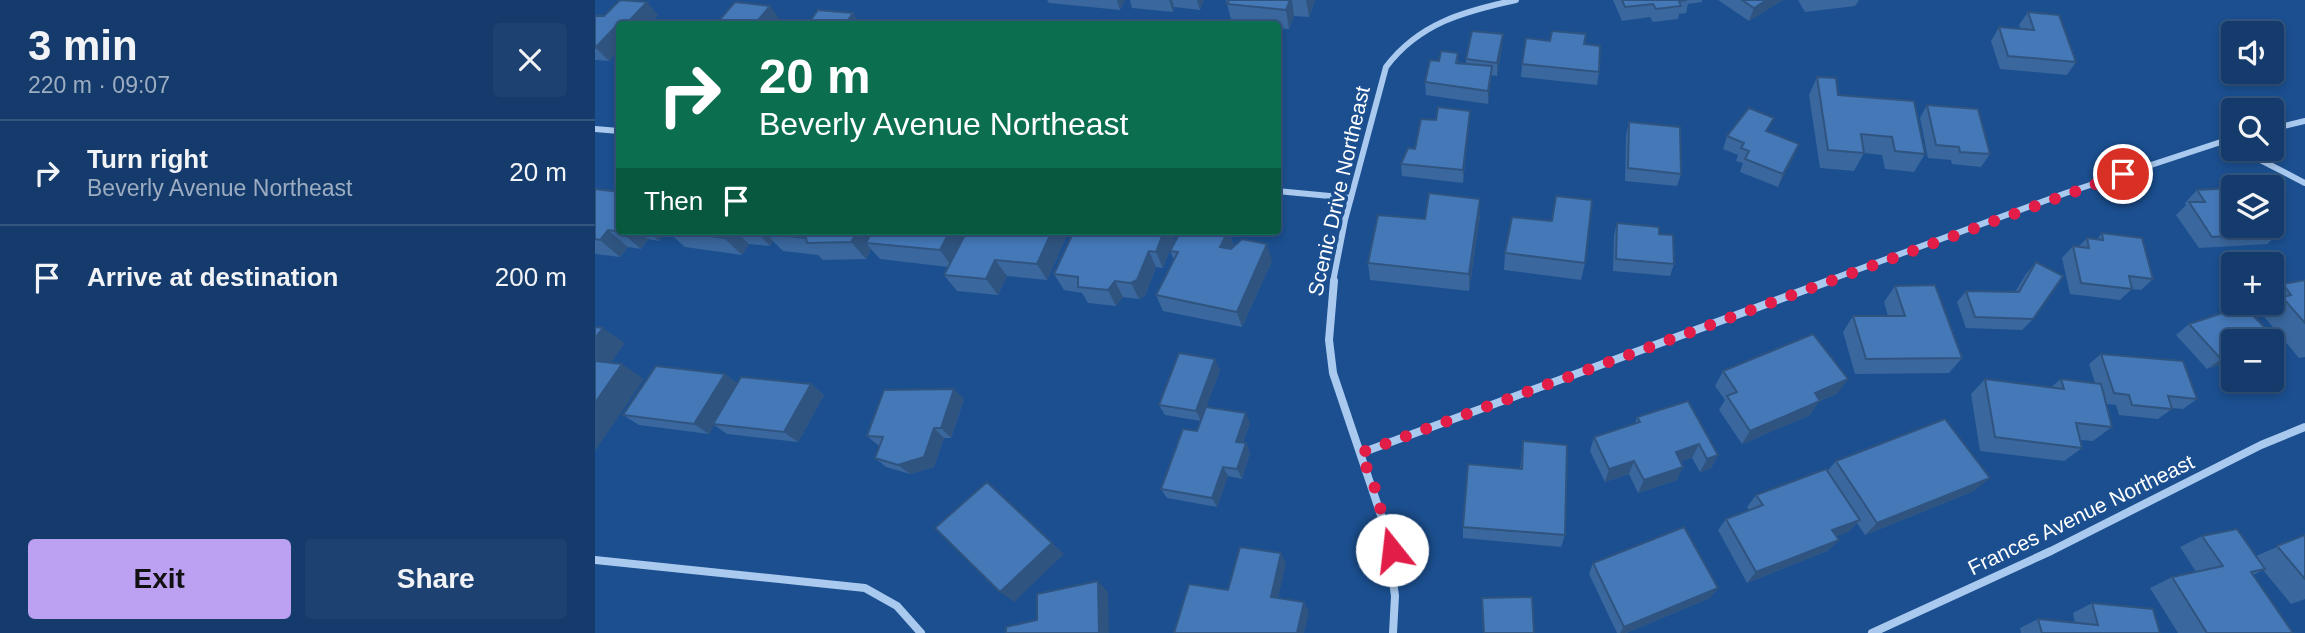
<!DOCTYPE html>
<html lang="en">
<head>
<meta charset="utf-8">
<style>
  :root { --surface:#143b6b; --page:#1d4271; --text:#f1f3f6; --muted:#9dadc1; --line:#33557e; --accent:#bca0f2 }
  body { margin:0; font-family:Arial,sans-serif; background:var(--page); color:var(--text); height:100vh; display:flex; flex-direction:column; font-size:26px; white-space:nowrap }
  * { box-sizing:border-box; margin:0 }
  p { font-size:23px; color:var(--muted) }
  .icon { flex:none; width:38px; height:38px; fill:none; stroke:currentColor; stroke-width:2; stroke-linecap:round; stroke-linejoin:round }
  .map { position:relative; flex:1; overflow:hidden }
  .drawer { display:flex; flex-direction:column; background:var(--surface); width:595px }
  .drawer>* { flex:none }
  .top-card { position:absolute; left:21px; top:21px; width:665px; height:214px; border-radius:7px; box-shadow:0 4px 10px #0003,0 0 0 2px var(--line); background:#0b6e4f; color:#fff; overflow:hidden }
  .fabs { position:absolute; left:1626px; top:21px; display:grid; gap:14px }
  .fabs a { display:grid; place-items:center; width:63px; height:63px; border-radius:7px; background:var(--surface); box-shadow:0 4px 10px #0003,0 0 0 2px var(--line); font-size:35px }
  .pin { position:absolute; display:grid; place-items:center; width:60px; height:60px; color:#fff; margin:-30px; border:4px solid #fff; border-radius:50%; box-shadow:0 2px 7px #0007 }
  .me { position:absolute; width:77px; margin:-38px; rotate:344deg; stroke-linejoin:round; filter:drop-shadow(0 0 5px #0008) }
  .turn { display:flex; align-items:center; gap:24px; height:147px; padding:0 28px; font-size:32px }
  .turn .icon { width:91px; height:91px; stroke-width:2.5 }
  .turn b { display:block; font-size:49px; line-height:60px }
  .then { display:flex; align-items:center; height:66px; padding:0 28px; background:#0003; gap:14px; font-size:26px }
  .round { display:grid; place-items:center; flex:none; width:74px; height:74px; border-radius:7px; background:var(--page) }
  .headline { display:flex; align-items:center; justify-content:space-between; height:119px; padding:0 28px }
  h1 { font-size:42px; font-weight:700; line-height:52px }
  .button { display:flex; gap:14px; margin-top:auto; padding:14px 28px }
  .button a { flex:1; height:80px; border-radius:7px; background:var(--accent); color:#111; font-size:28px; font-weight:700; line-height:80px; text-align:center }
  .button a+a { background:var(--page); color:var(--text) }
  ul { padding:0; list-style:none }
  li { display:flex; align-items:center; gap:21px; height:105px; padding:0 28px; border-top:2px solid var(--line) }
  li div { flex:1 }
  li b { display:block; font-size:26px }
  li em { font-style:normal }
  main { display:flex; flex:1; min-height:0 }
  .map>svg:first-child { display:block }
  .lines { fill:none; stroke-linecap:round; stroke-linejoin:round }
  .street-far1 { stroke:#a9c9ee; stroke-width:6 }
  .street { stroke:#a9c9ee; stroke-width:8 }
  .wall { fill:#3a679d }
  .shaded-wall { fill:#305480 }
  .building { fill:#4478b7; stroke:#305480; stroke-width:2 }
  .route { stroke:#e11d48; stroke-width:12; stroke-dasharray:0 21.6 }
  .labels { text-anchor:middle; stroke-width:7; stroke-linejoin:round; paint-order:stroke }
  .street-label { font-size:21px; fill:#fff; stroke:#1b4f8f }
</style>
</head>
<body>
<main>
<section class="drawer">
<div class="headline"><div><h1>3 min</h1><p>220 m · 09:07</p></div><a class="round"><svg class="icon" aria-label="close" viewBox="0 0 24 24"><path d="M6 6l12 12M18 6L6 18"/></svg></a></div>
<ul>
<li><svg class="icon" aria-label="right" viewBox="0 0 24 24"><path d="M7 20v-9h11M14 6l5 5-5 5"/></svg><div><b>Turn right</b><p>Beverly Avenue Northeast</p></div><em>20 m</em></li>
<li><svg class="icon" aria-label="arrive" viewBox="0 0 24 24"><path d="M6 21V4h12l-3 4 3 4H6"/></svg><div><b>Arrive at destination</b></div><em>200 m</em></li>
</ul>
<div class="button"><a>Exit</a><a>Share</a></div>
</section>
<div class="map">
<svg width="1710" height="633" viewBox="0 0 1710 633">
  <rect width="100%" height="100%" fill="#1b4f8f"/>
  <g class="lines">
    <path class="street-far1" d="M0,129L24,131
      M1676,129L1710,121
      M1644,149L1710,183
      M682,191L756,198
      M738,282L750,220L791,67C824,23 870,11 921,0
      M1229,282L1471,193L1638,138"/>
    <path class="street" d="M739,281L734,340L738,373L791,530L800,596L798,633
      M766,453L1234,281
      M0,560L270,588L302,606L326,633
      M1277,633L1456,551L1666,445L1710,427"/>
  </g>
  <path class="wall" d="M452,0H530L525,10L454,3Z
    M535,0H609L605,10L579,7L578,12L537,8Z
    M631,0H720L714,17L699,16L694,29L682,28V24H652L637,23Z
    M1018,0H1107V2L1093,4L1091,13L1084,14L1083,19L1058,22L1055,17L1027,21Z
    M1123,0H1188L1154,21Z
    M1203,0H1264L1260,6L1210,12Z
    M1433,12L1481,62L1472,75L1405,69L1396,41L1404,27L1426,29L1424,25Z
    M63,15L57,22L91,24H24V50L14,61L0,60V16Z
    M989,44L1004,72L1002,85L926,77L927,64Z
    M907,47L902,76L896,75L893,104L831,95L830,82L844,61L863,53V63L871,64V59Z
    M1222,77L1243,95L1330,154L1319,172L1290,169L1287,155L1269,153L1259,171L1225,168L1214,95Z
    M1332,105L1395,154L1386,167L1357,164L1356,160L1333,158L1325,118Z
    M875,111L874,123L868,183L807,176L806,164L820,149L841,120Z
    M1034,122L1086,174L1082,186L1030,181L1031,135Z
    M1173,132L1204,144L1183,187L1145,172L1148,163L1141,161L1143,155L1128,149L1132,136Z
    M0,189L24,231H72L64,241L53,239L46,249L33,247L25,257L0,254Z
    M1602,190L1686,232L1672,244L1604,248L1581,215L1591,205L1590,203Z
    M885,199V216L874,291L775,280L773,263L830,219Z
    M1022,223L1064,234L1079,264L1075,276L1018,271L1019,235Z
    M72,231H474L452,280L412,276L403,295L362,291L349,275L353,267L285,259L276,249L271,259L228,260L223,255L188,251L178,241L175,246L154,244L147,255L90,247Z
    M479,231H578L580,237L568,268L561,267L550,296L544,299L528,297L521,306L493,303L487,293L469,290L459,274Z
    M634,231L639,247L677,261L647,327L568,311L561,295L579,260L575,251Z
    M1507,233L1558,279L1546,290L1537,289L1525,300L1475,294L1467,258L1478,246H1484L1492,238L1502,239Z
    M910,253L990,263L986,280L909,270Z
    M1441,262L1438,319L1427,330L1371,328L1362,302L1371,291L1420,292L1431,274Z
    M1710,280V357L1704,358L1666,313L1673,308L1668,303H1676V293L1688,284Z
    M1300,286L1367,358L1354,373L1260,374L1248,332L1258,316H1293L1289,302Z
    M1649,306L1690,349L1676,359V341H1638V364L1636,361L1612,369L1581,335L1594,324Z
    M1506,354L1602,399L1588,409L1577,408V409L1563,419L1524,415L1521,405L1511,404L1517,427L1498,441L1485,440L1487,448L1469,461L1385,451L1376,394L1390,379L1456,387L1466,379L1500,383L1494,364Z
    M625,370L611,407L655,423L648,443H651L655,453L647,479L633,476L622,507L572,498L566,489L602,431L606,421L570,415L564,405Z
    M1128,371L1242,394L1224,401L1215,415L1147,444L1124,410L1130,400L1120,386Z
    M130,374L142,383L216,384L229,395L203,442L132,434L119,425L114,434L44,425L28,415Z
    M369,399L356,438H349L339,467L315,474L291,467L280,458L284,446L272,436Z
    M1093,401L1123,455L1116,468L1105,472L1097,458L1086,461L1082,480L1043,493L1034,474L1010,482L995,451L999,437L1040,424L1042,417Z
    M928,441L970,535L966,547L868,538V527L925,469Z
    M1241,461L1379,491L1270,535L1262,523L1253,532L1241,536L1244,540L1232,551L1152,583L1123,530L1131,519L1154,510L1152,507L1161,495L1233,470Z
    M1710,535V599L1696,604L1668,570L1658,575L1698,633H1583L1555,588L1577,577L1601,572L1585,547L1607,536L1661,556Z
    M998,563L1123,588L1115,598L1031,633H1022L994,574Z
    M887,598L939,633H888Z
    M1497,603L1565,633H1426L1425,628L1443,619L1480,623L1478,613Z"/>
  <path class="shaded-wall" d="M522,0H530L525,10Z
    M574,0H577L579,7L578,12Z
    M602,0H609L605,10Z
    M695,0H697L699,16L694,29L691,10Z
    M711,0H720L714,17Z
    M1172,0H1188L1154,21L1159,8Z
    M52,2L63,15L55,24H35L33,22Z
    M175,6L189,24H160Z
    M258,13L265,24H250Z
    M26,21L29,24H24V50L14,61L1,48Z
    M908,34L907,47L902,76V63Z
    M897,66L896,79L893,104V91Z
    M875,111L874,123L868,183V170Z
    M1204,144L1199,157L1183,187L1188,174Z
    M885,199V216L874,291V274Z
    M13,230L33,247L25,257L5,240Z
    M26,231H43L53,239L46,249L26,232Z
    M53,231H72L64,241Z
    M134,231H141L154,244L147,255L129,238Z
    M160,231H185L172,234L178,241L175,246Z
    M263,231H288L271,243L276,249L271,259L256,242Z
    M355,231H376L357,267L345,250Z
    M457,231H474L452,280L442,264Z
    M569,231H578L580,237L568,268L561,252Z
    M633,231L639,247L631,264L625,247Z
    M672,244L677,261L647,327L642,312Z
    M554,251L561,267L550,296L544,299L536,283Z
    M400,260L412,276L403,295L391,279Z
    M520,281L528,297L521,306L513,290Z
    M8,328L30,343L7,375L0,370V338Z
    M1690,349L1676,359V353Z
    M1638,355V360L1636,361L1612,369L1626,359Z
    M620,359L625,370L606,421L601,411Z
    M27,364L49,379L0,451V403Z
    M130,374L144,384L114,434L99,424Z
    M1253,379L1242,394L1224,401L1215,415L1147,444L1155,431L1220,393Z
    M216,384L229,395L203,442L189,432Z
    M359,389L369,399L356,438L346,428Z
    M651,413L655,423L645,451L641,442Z
    M339,428L349,438L339,467L315,474L303,465Z
    M651,443L655,453L647,479L642,469Z
    M1104,444L1097,458L1075,465L1081,452Z
    M1123,455L1116,468L1105,472L1112,459Z
    M1039,461L1034,474L1010,482L1014,469Z
    M628,467L633,476L622,507L617,498Z
    M1088,467L1082,480L1043,493L1049,480Z
    M1395,478L1379,491L1270,535L1282,523Z
    M1265,520L1253,532L1226,542L1237,530Z
    M1244,540L1232,551L1152,583L1161,572Z
    M457,543L469,554L419,602L405,592Z
    M686,553L691,564L681,607L676,597Z
    M503,581L513,592L514,633H504Z
    M1123,588L1115,598L1031,633H1025L1029,627Z
    M709,602L714,612L709,633H702Z"/>
  <path class="building" d="M25,0L52,2L33,22L26,21L0,48V16H9Z
    M634,0H695L691,10L632,4Z
    M1027,0H1092L1084,1L1086,6L1061,9L1058,4L1030,7Z
    M1147,0H1172L1159,8Z
    M140,2L175,6L160,24H121Z
    M223,10L258,13L250,24H213Z
    M1433,12L1464,15L1481,62L1413,56L1404,27L1439,30Z
    M47,21L91,24H44Z
    M877,31L908,34L902,63L871,59Z
    M957,31L991,34L989,44L1005,46L1004,72L927,64L931,38L955,41Z
    M846,51L863,53L861,63L897,66L893,91L830,82L835,60L844,61Z
    M1222,77L1241,78L1243,95L1319,101L1330,154L1300,151L1297,137L1266,134L1269,153L1233,150Z
    M1332,105L1383,109L1395,154L1365,152L1364,147L1341,145Z
    M843,107L875,111L868,170L806,164L813,148L820,149L826,119L841,120Z
    M1154,108L1179,118L1171,131L1204,144L1188,174L1150,159L1154,151L1146,148L1149,143L1132,136Z
    M1034,122L1085,127L1086,174L1033,168Z
    M1638,188V226H1676V218L1686,232L1617,237L1594,202H1610L1602,190Z
    M0,189L24,192V231H26V232L13,230L5,240L0,239Z
    M834,193L885,199L874,274L773,263L783,215L830,219Z
    M961,196L997,200L990,263L910,253L917,217L957,221Z
    M1022,223L1064,227V234L1078,235L1079,264L1021,259Z
    M76,231H134L129,238Z
    M174,231H263L256,242L212,243L211,238L172,234Z
    M277,231H355L345,250L271,243Z
    M372,231H457L442,264L400,260L391,279L349,275Z
    M479,231H569L561,252L554,251L542,280L536,283L520,281L513,290L483,287V277L459,274Z
    M586,231H633L625,247L636,249L647,239L672,244L642,312L561,295L583,252L575,251Z
    M1507,233L1547,238L1558,279L1534,276L1537,289L1486,283L1478,246L1494,248L1492,238L1508,240Z
    M1441,262L1468,276L1438,319L1380,317L1371,291L1424,292Z
    M1710,280V323L1687,297L1696,295L1688,284Z
    M1340,285L1367,358L1271,359L1258,316H1310L1300,286Z
    M1649,306L1690,349L1676,353V341H1638V355L1626,359L1594,324Z
    M0,327L8,328L0,338Z
    M1218,334L1253,379L1220,393L1225,401L1155,431L1132,396L1142,392L1128,371Z
    M584,353L620,359L601,411L564,405Z
    M1506,354L1588,361L1602,399L1573,396L1577,409L1537,405L1534,395L1519,393Z
    M0,361L27,364L0,403Z
    M61,366L130,374L99,424L28,415Z
    M146,377L216,384L189,432L118,424Z
    M1390,379L1469,389L1466,379L1506,384L1517,427L1481,423L1487,448L1400,437Z
    M359,389L346,428H339L329,457L303,465L280,458L288,437L272,436L289,390Z
    M1093,401L1123,455L1112,459L1104,444L1081,452L1088,467L1049,480L1039,461L1014,469L999,437L1045,422L1042,417Z
    M611,407L651,413L641,442L651,443L642,469L628,467L617,498L566,489L588,429L602,431Z
    M1350,419L1395,478L1282,523L1241,461Z
    M928,441L972,445L970,535L868,527L873,464L927,469Z
    M1231,469L1265,520L1237,530L1244,540L1161,572L1131,519L1168,505L1161,495Z
    M392,482L457,543L405,592L340,528Z
    M1089,527L1123,588L1029,627L998,563Z
    M1642,529L1670,569L1656,572L1698,633H1612L1577,577L1628,566L1607,536Z
    M1710,535V579L1682,546Z
    M645,547L686,553L676,597L709,602L702,633H579L594,584L633,590Z
    M503,581L504,633H411V627L442,620V594Z
    M937,597L939,633H889L887,598Z
    M1497,603L1558,609L1565,633H1447L1443,619L1503,625Z"/>
  <g class="lines">
    <path class="route" d="M797,550L778,482L765,453L1528,174"/>
  </g>
  <g class="labels">
    <g class="street-label">
      <text transform="translate(744 191) rotate(-77)" y="7">Scenic Drive Northeast</text>
      <text transform="translate(1486 515) rotate(-26)" y="7">Frances Avenue Northeast</text>
    </g>
  </g>
</svg>
<div class="fabs">
<a><svg class="icon" aria-label="sound" viewBox="0 0 24 24"><path d="M4 9h4l5-4v14l-5-4H4zM17 9q2 3 0 6"/></svg></a>
<a><svg class="icon" aria-label="search" viewBox="0 0 24 24"><circle cx="10" cy="10" r="6"/><path d="M15 15l6 6"/></svg></a>
<a><svg class="icon" aria-label="layers" viewBox="0 0 24 24"><path d="M12 4l9 5-9 5-9-5zM3 14l9 5 9-5"/></svg></a>
<a>+</a>
<a>−</a>
</div>
<div class="pin" style="left:1528px;top:174px;background:#d93025"><svg class="icon" aria-label="arrive" viewBox="0 0 24 24"><path d="M6 21V4h12l-3 4 3 4H6"/></svg></div>
<svg class="me" style="left:797px;top:550px" viewBox="-20 -20 40 40"><circle r="19" fill="#fff"/><path d="M0-13L10 11 0 6-10 11z" fill="#e11d48"/></svg>
<div class="top-card">
<div class="turn"><svg class="icon" aria-label="right" viewBox="0 0 24 24"><path d="M7 20v-9h11M14 6l5 5-5 5"/></svg><div><b>20 m</b>Beverly Avenue Northeast</div></div>
<div class="then">Then<svg class="icon" aria-label="arrive" viewBox="0 0 24 24"><path d="M6 21V4h12l-3 4 3 4H6"/></svg></div>
</div>
</div>
</main>
</body>
</html>
